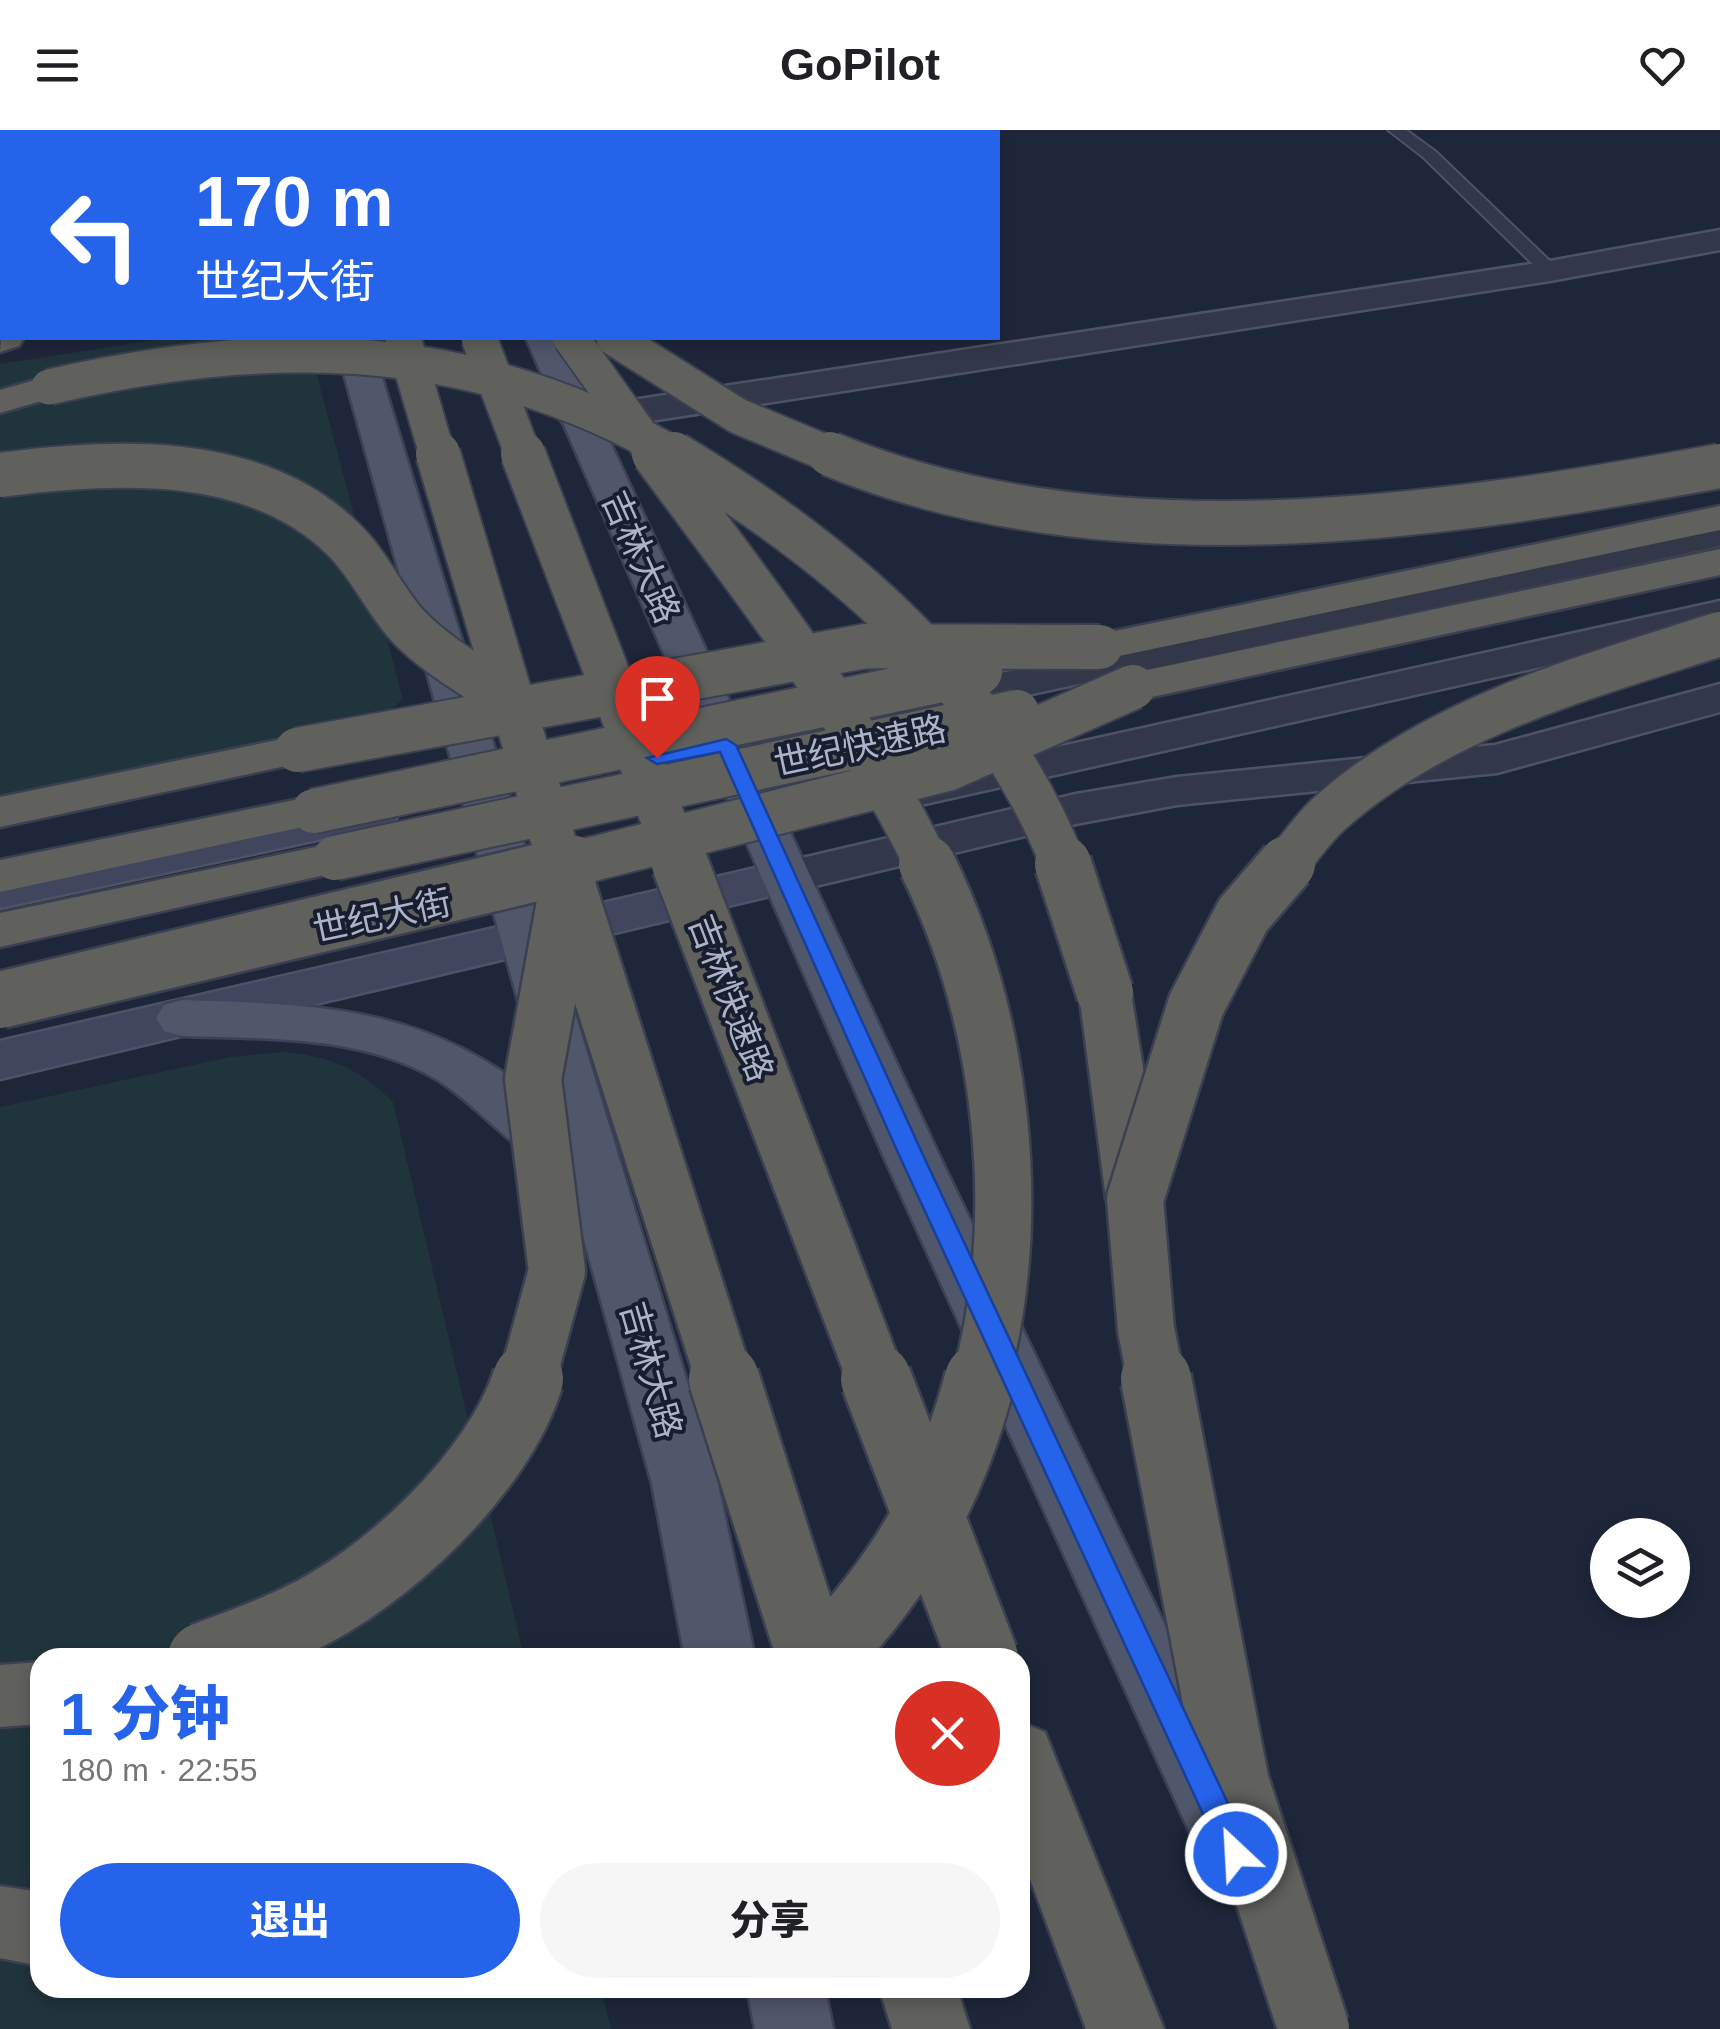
<!DOCTYPE html>
<html lang="zh">
<head>
<meta charset="utf-8">
<style>
  :root { --surface:#fff; --page:#f6f6f6; --text:#202124; --muted:#757577; --accent:#2563eb }
  body { margin:0; font-family:Arial,"Noto Sans SC",sans-serif; background:var(--page); color:var(--text); height:100vh; display:flex; flex-direction:column; font-size:38px; white-space:nowrap }
  * { box-sizing:border-box; margin:0 }
  p { font-size:32px; color:var(--muted) }
  .icon { flex:none; width:55px; height:55px; fill:none; stroke:currentColor; stroke-width:2; stroke-linecap:round; stroke-linejoin:round }
  .map { position:relative; flex:1; overflow:hidden }
  .details { position:absolute; left:30px; top:1518px; width:1000px; height:350px; display:flex; flex-direction:column; background:var(--surface); border-radius:30px; box-shadow:0 5px 15px #0003 }
  .details>* { flex:none }
  .banner { position:absolute; left:0px; top:0px; width:1000px; height:210px; box-shadow:0 5px 15px #0003; background:#2563eb; color:#fff; overflow:hidden }
  .fabs { position:absolute; left:1590px; top:1388px; display:grid; gap:20px }
  .fabs a { display:grid; place-items:center; width:100px; height:100px; border-radius:50%; background:var(--surface); box-shadow:0 5px 15px #0003; font-size:50px }
  .pin { position:absolute; display:grid; place-items:center; width:85px; height:85px; color:#fff; margin:-102px -42px; border-radius:50% 50% 50% 0; rotate:-45deg; box-shadow:0 0 10px #0007 }
  .pin .icon { rotate:45deg }
  .me { position:absolute; width:110px; margin:-55px; rotate:335deg; stroke-linejoin:round; filter:drop-shadow(0 0 8px #0008) }
  .turn { display:flex; align-items:center; gap:35px; height:210px; padding:0 30px; font-size:45px }
  .turn .icon { width:130px; height:130px; stroke-width:2.5 }
  .turn b { display:block; font-size:70px; line-height:85px }
  .round { display:grid; place-items:center; flex:none; width:105px; height:105px; border-radius:52px; background:var(--page) }
  .headline { display:flex; align-items:center; justify-content:space-between; height:170px; padding:0 30px }
  h1 { font-size:60px; font-weight:800; line-height:75px; color:var(--accent) }
  .action { display:flex; gap:20px; margin-top:auto; padding:20px 30px }
  .action a { flex:1; height:115px; border-radius:60px; background:var(--accent); color:#fff; font-size:40px; font-weight:800; line-height:115px; text-align:center }
  .action a+a { background:var(--page); color:var(--text) }
  header { display:flex; justify-content:space-between; align-items:center; height:130px; padding:0 30px; background:var(--surface); font-size:45px; font-weight:800 }
  .map>svg:first-child { display:block }
  .green { fill:#20343b }
  .lines { fill:none; stroke-linecap:round; stroke-linejoin:round }
  .service-casing { stroke:#4d5365; stroke-width:4 }
  .tertiary-casing { stroke:#4d5365; stroke-width:5 }
  .secondary-casing { stroke:#4d5365; stroke-width:5 }
  .primary-casing { stroke:#3c4254; stroke-width:5 }
  .trunk-casing { stroke:#3a4052; stroke-width:5 }
  .service { fill:#32384a; fill-rule:evenodd }
  .tertiary { fill:#32384a; fill-rule:evenodd }
  .secondary { fill:#40465e; fill-rule:evenodd }
  .primary { fill:#50576b; fill-rule:evenodd }
  .trunk { fill:#60605c; fill-rule:evenodd }
  .trunk-bridge-far3-casing { stroke:#3a4052; stroke-width:39; stroke-linecap:butt }
  .trunk-bridge-far2-casing { stroke:#3a4052; stroke-width:48; stroke-linecap:butt }
  .trunk-bridge-far1-casing { stroke:#3a4052; stroke-width:61; stroke-linecap:butt }
  .trunk-bridge-casing { stroke:#3a4052; stroke-width:75; stroke-linecap:butt }
  .trunk-bridge-far3 { stroke:#60605c; stroke-width:35 }
  .trunk-bridge-far2 { stroke:#60605c; stroke-width:44 }
  .trunk-bridge-far1 { stroke:#60605c; stroke-width:56 }
  .trunk-bridge { stroke:#60605c; stroke-width:70 }
  .route { fill:#2563eb; stroke:#184099; stroke-width:2.5 }
  .labels { text-anchor:middle; stroke-width:8; stroke-linejoin:round; paint-order:stroke }
  .street-label { font-size:35px; fill:#adb3c7; stroke:#181e2f }
</style>
</head>
<body>
<header><svg class="icon" aria-label="menu" viewBox="0 0 24 24"><path d="M4 6h16M4 12h16M4 18h16"/></svg>GoPilot<svg class="icon" aria-label="heart" viewBox="0 0 24 24"><path d="M12 20l-8-8c-3-5 5-10 8-4 3-6 11-1 8 4z"/></svg></header>
<div class="map">
<svg width="1720" height="1899" viewBox="0 0 1720 1899">
  <rect width="100%" height="100%" fill="#1e263a"/>
  <path class="green" d="M168,208H307L403,569L368,601L0,675V234Z
    M282,922C328,925 361,939 393,972L524,1527L40,1528V1858H601L611,1899H0V977L230,927Z"/>
  <g class="lines">
    <defs>
      <path id="service" d="M1388,0H1406L1435,21L1556,137V145H1544L1423,27Z"/>
      <path id="tertiary" d="M1720,100V120L1550,151L580,302L566,298L561,290L566,282L580,278L1550,131Z
        M1720,392V416L921,588L905,584L898,574L905,564L921,560Z
        M1720,471V497L907,678L890,674L883,664L890,654L907,650Z
        M1720,554V582L1497,643L1177,675L1076,694L786,763L768,758L761,747L768,736L1076,664L1177,647L1495,615Z"/>
      <path id="secondary" d="M375,669L392,674L399,684L392,694L0,778V746Z
        M786,731L804,736L811,747L804,758L0,949V911Z"/>
      <path id="primary" d="M280,0H312V2H281Z
        M334,208H370L718,1354L755,1528H685L652,1354L565,1041C522,1033 477,973 436,949C361,905 267,909 183,906L164,901L156,888L164,875L183,870C330,875 429,877 547,975Z
        M526,208H562L939,1025L1252,1677L1263,1701L1252,1725L1226,1735L1200,1725L883,1025Z
        M747,1858H825L833,1899H755Z"/>
      <path id="trunk" d="M325,0H357V2H326Z
        M384,0H416L417,2H386Z
        M447,0H479L480,2H449Z
        M2,152V175L0,176V153Z
        M2,198V208H24L19,216L0,222Z
        M49,246L62,249L68,257L62,265L0,283V260Z
        M1720,376V400L1100,530L1084,526L1078,517L1084,508L1100,504Z
        M1720,419V445L1133,571L1117,567L1110,557L1117,547L1133,543Z
        M297,606L314,610L320,620L314,630L0,697V667Z
        M314,666L331,671L338,681L331,691L0,762V730Z
        M335,713L352,717L360,728L352,739L0,817V783Z
        M1105,845L1124,851L1131,863L1164,1069L1155,1084L1135,1090L1115,1084L1106,1069L1079,863L1086,851Z
        M40,1532V1594L0,1597V1535Z
        M1020,1592L1045,1602L1164,1899H1086L1020,1722Z
        M0,1756L40,1762V1836L0,1828Z
        M879,1858H957L970,1899H892Z"/>
    </defs>
    <use href="#service" class="service-casing"/>
    <use href="#tertiary" class="tertiary-casing"/>
    <use href="#secondary" class="secondary-casing"/>
    <use href="#primary" class="primary-casing"/>
    <use href="#trunk" class="trunk-casing"/>
    <use href="#service" class="service"/>
    <use href="#tertiary" class="tertiary"/>
    <use href="#secondary" class="secondary"/>
    <use href="#primary" class="primary"/>
    <use href="#trunk" class="trunk"/>
    <defs>
      <path id="trunk-bridge-far3" d="M403,208L438,327
        M479,208L524,327
        M571,208L656,327
        M614,208L738,286L836,327
        M49,257C272,205 476,208 678,327"/>
      <path id="trunk-bridge-far2" d="M438,324L561,736
        M523,324L681,736
        M654,324C752,457 856,587 928,736
        M674,324C839,423 993,553 1064,736
        M830,324C1106,438 1436,388 1720,336
        M0,345C113,330 255,322 343,409C369,434 383,468 407,495C436,526 477,548 512,572
        M297,620L866,516L1100,517
        M314,681L980,542
        M335,728L1017,582
        M565,736L947,639L1133,557
        M1285,736C1299,719 1313,698 1330,683C1437,587 1586,547 1720,504"/>
      <path id="trunk-bridge-far1" d="M560,734L725,1251
        M680,734L877,1251
        M927,734C1003,889 1025,1084 980,1251
        M1063,734L1105,863
        M0,870L574,734
        M527,1251L557,1141L533,949L566,767
        M1156,1251L1146,1199L1135,1069L1196,875L1243,785L1287,734"/>
      <path id="trunk-bridge" d="M724,1249L813,1528
        M876,1249L983,1528
        M1156,1249L1234,1654L1314,1899
        M203,1528C234,1516 266,1505 297,1490C385,1449 498,1344 528,1249
        M823,1528C904,1442 950,1363 980,1249"/>
    </defs>
    <use href="#trunk-bridge-far3" class="trunk-bridge-far3-casing"/>
    <use href="#trunk-bridge-far2" class="trunk-bridge-far2-casing"/>
    <use href="#trunk-bridge-far1" class="trunk-bridge-far1-casing"/>
    <use href="#trunk-bridge" class="trunk-bridge-casing"/>
    <use href="#trunk-bridge-far3" class="trunk-bridge-far3"/>
    <use href="#trunk-bridge-far2" class="trunk-bridge-far2"/>
    <use href="#trunk-bridge-far1" class="trunk-bridge-far1"/>
    <use href="#trunk-bridge" class="trunk-bridge"/>
  </g>
  <path class="route" d="M726,609L736,615L923,1025L1247,1714L1252,1724L1247,1734L1236,1739L1226,1734L899,1025L720,622L657,634L647,628Z"/>
  <g class="labels">
    <g class="street-label">
      <text transform="translate(641 427) rotate(66)" y="12">吉林大路</text>
      <text transform="translate(860 616) rotate(-12)" y="12">世纪快速路</text>
      <text transform="translate(382 786) rotate(-12)" y="12">世纪大街</text>
      <text transform="translate(731 868) rotate(69)" y="12">吉林快速路</text>
      <text transform="translate(651 1240) rotate(74)" y="12">吉林大路</text>
    </g>
  </g>
</svg>
<div class="fabs">
<a><svg class="icon" aria-label="layers" viewBox="0 0 24 24"><path d="M12 4l9 5-9 5-9-5zM3 14l9 5 9-5"/></svg></a>
</div>
<div class="pin" style="left:657px;top:628px;background:#d93025"><svg class="icon" aria-label="arrive" viewBox="0 0 24 24"><path d="M6 21V4h12l-3 4 3 4H6"/></svg></div>
<svg class="me" style="left:1236px;top:1724px" viewBox="-20 -20 40 40"><circle r="17" fill="#2563eb" stroke="#fff" stroke-width="3"/><path d="M0-11L8 9 0 5-8 9z" fill="#fff"/></svg>
<div class="banner">
<div class="turn"><svg class="icon" aria-label="left" viewBox="0 0 24 24"><path d="M17 20v-9H6M10 6l-5 5 5 5"/></svg><div><b>170 m</b>世纪大街</div></div>
</div>
<section class="details">
<div class="headline"><div><h1>1 分钟</h1><p>180 m · 22:55</p></div><a class="round" style="background:#d93025;color:#fff"><svg class="icon" aria-label="close" viewBox="0 0 24 24"><path d="M6 6l12 12M18 6L6 18"/></svg></a></div>
<div class="action"><a>退出</a><a>分享</a></div>
</section>
</div>
</body>
</html>
